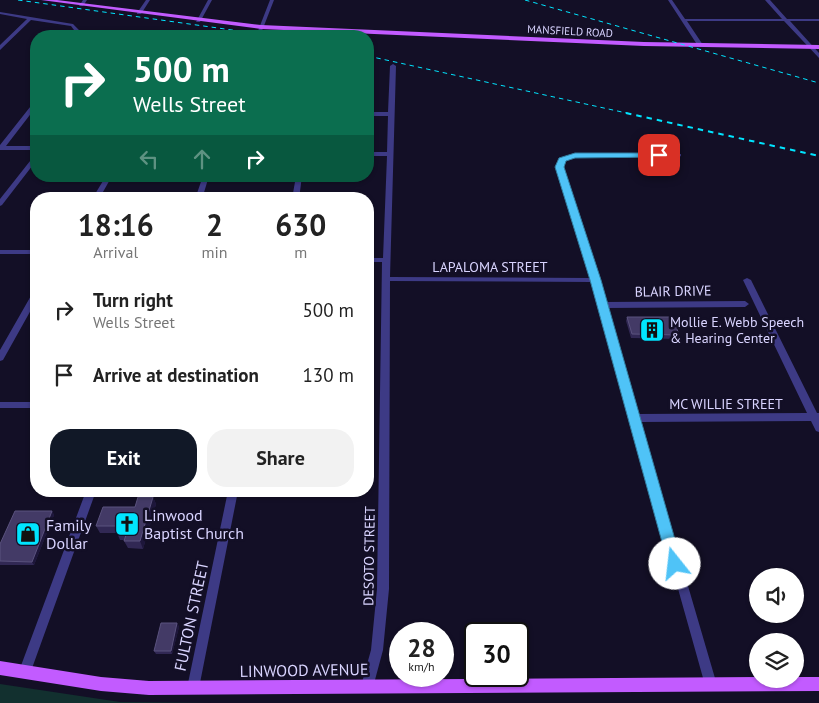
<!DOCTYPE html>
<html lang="en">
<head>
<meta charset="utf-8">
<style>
  :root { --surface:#fff; --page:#f2f2f2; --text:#222; --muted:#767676; --accent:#111827 }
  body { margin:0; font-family:"PT Sans",sans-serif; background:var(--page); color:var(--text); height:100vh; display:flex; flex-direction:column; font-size:19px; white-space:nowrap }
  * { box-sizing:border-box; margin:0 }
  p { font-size:16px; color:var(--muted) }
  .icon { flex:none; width:28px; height:28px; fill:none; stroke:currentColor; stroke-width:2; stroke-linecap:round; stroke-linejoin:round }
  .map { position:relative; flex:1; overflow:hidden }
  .panel { position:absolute; left:30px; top:192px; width:344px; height:305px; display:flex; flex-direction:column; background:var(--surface); border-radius:20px; box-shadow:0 1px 4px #0004 }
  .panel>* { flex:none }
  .top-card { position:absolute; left:30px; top:30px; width:344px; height:152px; border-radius:20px; box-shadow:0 1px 4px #0004; background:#0b6e4f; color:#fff; overflow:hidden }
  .buttons { position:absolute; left:749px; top:568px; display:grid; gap:10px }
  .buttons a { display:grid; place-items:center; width:55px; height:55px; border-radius:50%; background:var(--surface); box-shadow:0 1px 4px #0004; font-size:25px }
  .speed { position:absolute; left:389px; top:622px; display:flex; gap:10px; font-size:25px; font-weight:700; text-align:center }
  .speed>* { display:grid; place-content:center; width:65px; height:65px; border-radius:50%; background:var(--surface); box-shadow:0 1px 4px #0004; line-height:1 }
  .speed small { font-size:12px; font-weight:400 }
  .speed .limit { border:2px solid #111; border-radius:8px; background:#fff; color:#111 }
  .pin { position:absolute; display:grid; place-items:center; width:42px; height:42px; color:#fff; margin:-21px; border-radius:10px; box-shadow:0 2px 8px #0006 }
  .me { position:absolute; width:55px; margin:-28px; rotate:344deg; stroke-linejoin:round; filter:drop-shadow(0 0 4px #0008) }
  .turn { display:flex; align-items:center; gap:18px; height:105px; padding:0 20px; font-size:22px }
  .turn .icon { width:65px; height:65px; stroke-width:2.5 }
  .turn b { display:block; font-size:35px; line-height:42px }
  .lanes { display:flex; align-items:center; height:48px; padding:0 20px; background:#0003; justify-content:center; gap:25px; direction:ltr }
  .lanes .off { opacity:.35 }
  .eta { display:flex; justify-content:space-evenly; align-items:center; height:85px; text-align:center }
  .eta b { font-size:30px; font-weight:600; line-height:35px }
  .cta { display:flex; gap:10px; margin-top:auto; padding:10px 20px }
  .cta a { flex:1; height:58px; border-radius:20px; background:var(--accent); color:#fff; font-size:20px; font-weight:600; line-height:58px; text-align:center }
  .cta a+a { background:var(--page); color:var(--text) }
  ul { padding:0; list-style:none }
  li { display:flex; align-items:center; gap:15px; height:65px; padding:0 20px }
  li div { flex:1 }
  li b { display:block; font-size:19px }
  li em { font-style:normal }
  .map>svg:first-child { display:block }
  .green { fill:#12302f }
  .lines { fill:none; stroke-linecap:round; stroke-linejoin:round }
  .minor { fill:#3d3a85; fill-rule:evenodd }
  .major { fill:#c25bff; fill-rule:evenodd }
  .rail-far1 { stroke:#00e5ff; stroke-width:1; stroke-dasharray:4.5 4; stroke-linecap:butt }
  .rail { stroke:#00e5ff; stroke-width:2; stroke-dasharray:5.5 5; stroke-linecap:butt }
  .wall { fill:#312854 }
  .shaded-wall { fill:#1d163a }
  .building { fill:#433a66; stroke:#5a527e }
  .route { fill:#4fc3f7; stroke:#337fa1 }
  .labels { text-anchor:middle; stroke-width:5; stroke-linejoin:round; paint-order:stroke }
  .far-street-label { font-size:11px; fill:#d9d4ff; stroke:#130f26 }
  .street-label { font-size:14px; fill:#d9d4ff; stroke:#130f26 }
  .poi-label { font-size:14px; fill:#d9d4ff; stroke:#130f26; text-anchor:start }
  .near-poi-label { font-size:16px; fill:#d9d4ff; stroke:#130f26; text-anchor:start }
  .near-street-label { font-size:16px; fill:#d9d4ff; stroke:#130f26 }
</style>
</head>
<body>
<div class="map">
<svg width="819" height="703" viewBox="0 0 819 703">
  <rect width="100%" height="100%" fill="#130f26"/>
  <path class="green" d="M0,684L120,702L212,703H0Z"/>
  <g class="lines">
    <path class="minor" d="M83,0H87L83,6H79Z
      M146,0H150L141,14H137V13Z
      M208,0H212L200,22H196Z
      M270,0H274L260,36H256Z
      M668,0H672L685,19H782L765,0H770L787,19H819V21H790L819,53V58L784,21H687L703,45L698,46Z
      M0,12L73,24L79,30L75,36H71L74,30L71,26L31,20L0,50V45L27,19L0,14Z
      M393,64L396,66L390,277L590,278L557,167L560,159L575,153L681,154V156L679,157H576L565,161L563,167L605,302L745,301L749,304L745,307L607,308L638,414L807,413L743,280L747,278L751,280L817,413H819V432L816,431L811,421L640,422L717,685L716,690L711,691L706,690L705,685L592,282L390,281L389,589L383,650L372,691L367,692L362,691L361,686L371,650L377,589L382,262H368V258H383L387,156H368V152H387L388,116H368V112H388L390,66Z
      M36,101V107L6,146H36V150H0V145L34,102Z
      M36,155V161L2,205L0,206V199L34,156Z
      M106,176H112L99,199H92Z
      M203,176H209L202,199H195Z
      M296,176H302L299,199H292Z
      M0,250H36V254H0Z
      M36,291V301L3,360L0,361V350L32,294Z
      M0,402H36V408H0Z
      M86,491H96L31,671L29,675L25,677L21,675L19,671Z
      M228,491H238L199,688L198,693L193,694L188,693L187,688Z"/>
    <path class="major" d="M41,0H57L261,25L644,42L819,45V49L644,46L261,29Z
      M0,661L101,677L149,681L758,677V679H795V677H819V691L149,695L101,691L0,675Z"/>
    <path class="rail-far1" d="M18,0L275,36
      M525,0L819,83
      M368,56L631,114"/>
    <path class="rail" d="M626,113L819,156"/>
  </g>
  <path class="wall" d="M627,317L679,335L678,339L631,338L626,321Z
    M117,491H132V493H117Z
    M153,497L156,504L143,549L128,548L124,541L125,540H120L117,533H100L96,526L135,507Z
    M52,511L54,515L34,565H0V544Z
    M177,623L179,627L172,654H156L154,651Z"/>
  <path class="shaded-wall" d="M153,497L156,504L143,549L140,541Z
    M52,511L54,515L34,565L32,562Z
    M177,623L179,627L172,654L171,651Z"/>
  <path class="building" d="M627,317H673L679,335L632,334Z
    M138,497H153L140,541H124L127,532H117L119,526H96L103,507H135Z
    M15,511H52L32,562L0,561V544Z
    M161,623H177L171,651H154Z"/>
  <path class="route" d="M659,153L663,155L662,157L575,158L566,161L564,167L601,280L682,564L680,569L675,570L670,569L668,564L590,280L555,167L559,158L575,153Z"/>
  <defs>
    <symbol id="building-square" viewBox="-11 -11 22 22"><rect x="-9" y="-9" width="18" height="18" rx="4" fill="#00e5ff" stroke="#130f26"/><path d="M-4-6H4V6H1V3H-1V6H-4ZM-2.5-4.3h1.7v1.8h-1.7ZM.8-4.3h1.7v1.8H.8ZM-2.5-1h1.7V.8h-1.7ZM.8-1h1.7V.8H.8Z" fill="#111"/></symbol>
    <symbol id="church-square" viewBox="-11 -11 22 22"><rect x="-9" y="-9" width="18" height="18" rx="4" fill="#00e5ff" stroke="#130f26"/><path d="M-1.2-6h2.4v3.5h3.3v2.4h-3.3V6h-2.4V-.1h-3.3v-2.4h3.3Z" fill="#111"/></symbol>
    <symbol id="shop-square" viewBox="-11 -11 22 22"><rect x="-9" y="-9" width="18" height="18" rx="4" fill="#00e5ff" stroke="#130f26"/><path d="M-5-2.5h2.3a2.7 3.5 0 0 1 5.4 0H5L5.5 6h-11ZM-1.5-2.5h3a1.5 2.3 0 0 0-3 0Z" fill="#111"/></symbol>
  </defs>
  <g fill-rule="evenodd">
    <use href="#building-square" x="638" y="316" width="28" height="28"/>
    <use href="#church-square" x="113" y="510" width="28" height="28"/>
    <use href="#shop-square" x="14" y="520" width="28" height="28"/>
  </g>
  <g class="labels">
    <g class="far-street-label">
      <text transform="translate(570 31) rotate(3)" y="4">MANSFIELD ROAD</text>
    </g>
    <g class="street-label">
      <text x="490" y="272">LAPALOMA STREET</text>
      <text transform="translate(673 291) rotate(-1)" y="5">BLAIR DRIVE</text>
      <text x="726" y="409">MC WILLIE STREET</text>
      <text transform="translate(369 556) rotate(-89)" y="5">DESOTO STREET</text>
    </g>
    <g class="poi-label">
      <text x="670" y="327">Mollie E. Webb Speech<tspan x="670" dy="16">&amp; Hearing Center</tspan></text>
    </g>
    <g class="near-poi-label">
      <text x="144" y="521">Linwood<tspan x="144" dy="18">Baptist Church</tspan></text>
      <text x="46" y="531">Family<tspan x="46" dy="18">Dollar</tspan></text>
    </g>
    <g class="near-street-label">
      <text transform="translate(191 616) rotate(-78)" y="6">FULTON STREET</text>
      <text transform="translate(304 670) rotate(-1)" y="6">LINWOOD AVENUE</text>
    </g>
  </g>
</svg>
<div class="buttons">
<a><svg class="icon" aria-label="sound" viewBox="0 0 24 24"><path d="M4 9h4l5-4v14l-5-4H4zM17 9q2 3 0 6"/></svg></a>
<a><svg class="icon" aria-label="layers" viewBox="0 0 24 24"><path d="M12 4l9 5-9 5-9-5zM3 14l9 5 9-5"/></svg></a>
</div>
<div class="speed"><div>28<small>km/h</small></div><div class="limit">30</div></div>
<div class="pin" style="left:659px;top:155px;background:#d93025"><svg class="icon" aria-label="arrive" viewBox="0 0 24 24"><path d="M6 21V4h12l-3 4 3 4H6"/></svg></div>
<svg class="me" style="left:675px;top:564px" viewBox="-20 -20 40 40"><circle r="19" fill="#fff"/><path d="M0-13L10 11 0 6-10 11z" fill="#4fc3f7"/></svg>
<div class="top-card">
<div class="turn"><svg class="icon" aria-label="right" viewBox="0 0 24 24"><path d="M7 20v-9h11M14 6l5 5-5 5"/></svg><div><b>500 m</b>Wells Street</div></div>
<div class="lanes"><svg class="icon off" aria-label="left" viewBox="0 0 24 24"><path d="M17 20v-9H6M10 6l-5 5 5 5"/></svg><svg class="icon off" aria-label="ahead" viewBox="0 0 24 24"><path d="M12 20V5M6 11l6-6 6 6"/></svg><svg class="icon" aria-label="right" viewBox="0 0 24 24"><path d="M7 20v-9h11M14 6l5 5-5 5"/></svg></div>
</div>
<section class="panel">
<div class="eta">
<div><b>18:16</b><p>Arrival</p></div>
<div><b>2</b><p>min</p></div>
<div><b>630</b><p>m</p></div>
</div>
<ul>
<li><svg class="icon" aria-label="right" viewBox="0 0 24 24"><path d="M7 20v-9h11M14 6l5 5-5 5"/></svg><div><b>Turn right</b><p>Wells Street</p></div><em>500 m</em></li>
<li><svg class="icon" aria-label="arrive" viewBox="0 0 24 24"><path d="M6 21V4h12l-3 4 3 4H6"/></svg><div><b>Arrive at destination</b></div><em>130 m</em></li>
</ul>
<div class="cta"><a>Exit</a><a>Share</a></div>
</section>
</div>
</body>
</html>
